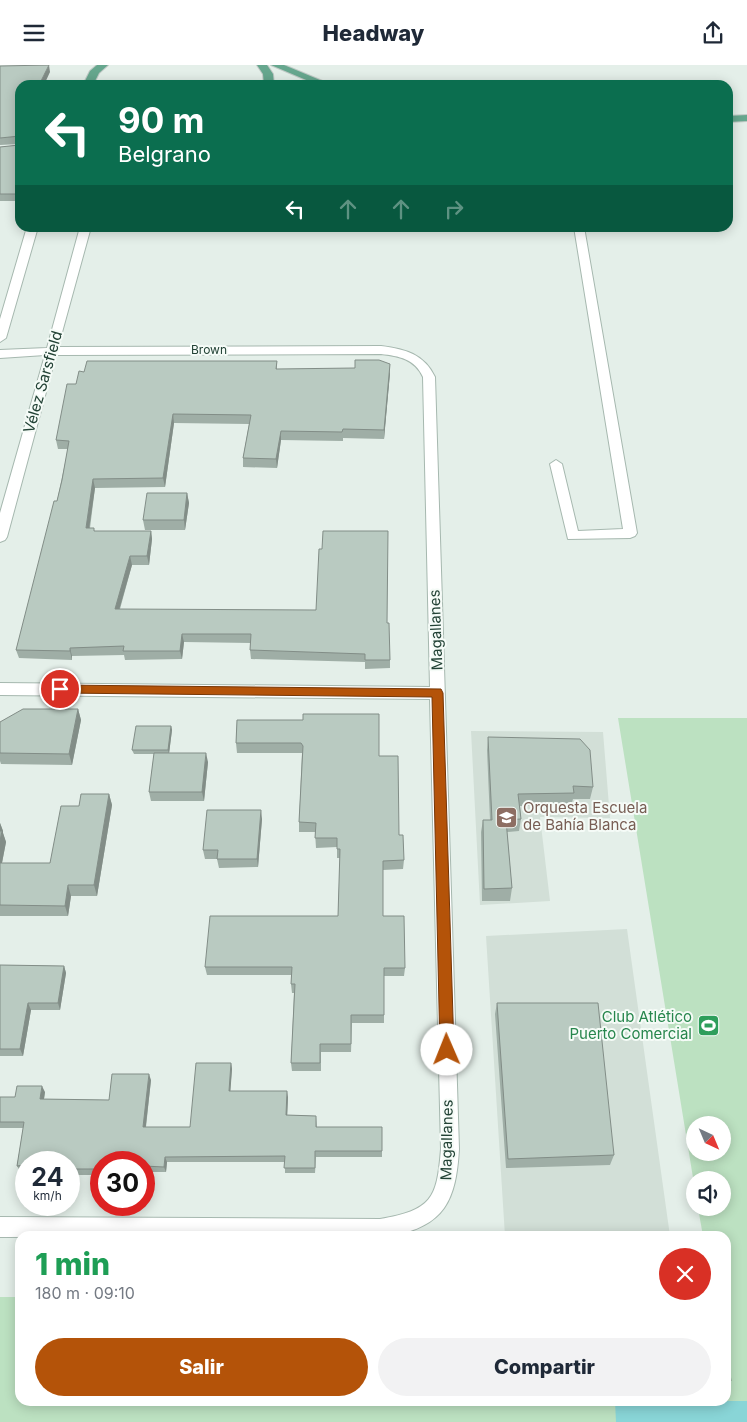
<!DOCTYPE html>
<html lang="es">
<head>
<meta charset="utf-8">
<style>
  :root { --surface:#fff; --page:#f2f2f3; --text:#1f2937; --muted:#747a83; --accent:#b45309 }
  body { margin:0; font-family:Inter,sans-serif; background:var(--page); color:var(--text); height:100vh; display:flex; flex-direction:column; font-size:19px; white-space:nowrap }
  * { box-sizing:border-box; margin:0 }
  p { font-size:16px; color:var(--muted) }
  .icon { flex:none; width:28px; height:28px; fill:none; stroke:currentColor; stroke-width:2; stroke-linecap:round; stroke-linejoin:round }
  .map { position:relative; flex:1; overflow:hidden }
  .drawer { position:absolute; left:15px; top:1166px; width:716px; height:175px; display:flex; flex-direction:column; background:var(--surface); border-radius:15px; box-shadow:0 2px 12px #0003 }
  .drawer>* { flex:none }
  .guide { position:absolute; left:15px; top:15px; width:718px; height:152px; border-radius:15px; box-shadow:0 2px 12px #0003; background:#0b6e4f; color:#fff; overflow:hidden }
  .needle { width:32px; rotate:136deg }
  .controls { position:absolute; left:686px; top:1051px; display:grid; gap:10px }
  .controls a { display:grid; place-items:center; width:45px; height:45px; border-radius:50%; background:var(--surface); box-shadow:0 2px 12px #0003; font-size:25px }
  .speed { position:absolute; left:15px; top:1086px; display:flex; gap:10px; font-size:25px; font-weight:700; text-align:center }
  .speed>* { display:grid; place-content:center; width:65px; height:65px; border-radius:50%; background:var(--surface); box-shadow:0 2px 12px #0003; line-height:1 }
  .speed small { font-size:12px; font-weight:400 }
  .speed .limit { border:8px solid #d22; background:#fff; color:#111 }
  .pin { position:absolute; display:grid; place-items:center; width:42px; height:42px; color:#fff; margin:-21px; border:2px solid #fff; border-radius:50%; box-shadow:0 1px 5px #0007 }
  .me { position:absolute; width:55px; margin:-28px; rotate:359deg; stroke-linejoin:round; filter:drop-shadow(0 0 4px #0008) }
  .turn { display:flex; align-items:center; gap:18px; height:105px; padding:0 20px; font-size:22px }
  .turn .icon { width:65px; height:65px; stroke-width:2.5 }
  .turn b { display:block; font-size:35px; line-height:42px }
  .lanes { display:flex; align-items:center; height:48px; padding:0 20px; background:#0003; justify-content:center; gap:25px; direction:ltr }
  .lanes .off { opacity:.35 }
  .round { display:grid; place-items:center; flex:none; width:52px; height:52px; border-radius:26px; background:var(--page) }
  .summary { display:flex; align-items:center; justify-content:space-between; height:85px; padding:0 20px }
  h1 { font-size:30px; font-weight:800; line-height:38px; color:#1e9e55 }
  .button { display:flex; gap:10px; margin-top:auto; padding:10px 20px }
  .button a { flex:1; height:58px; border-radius:30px; background:var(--accent); color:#fff; font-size:20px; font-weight:800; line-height:58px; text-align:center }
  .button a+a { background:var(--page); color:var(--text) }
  header { display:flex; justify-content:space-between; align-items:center; height:65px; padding:0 20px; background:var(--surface); font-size:22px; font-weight:800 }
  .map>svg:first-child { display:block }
  .built { fill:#d2dfd7 }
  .green { fill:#bce1c1; fill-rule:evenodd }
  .water { fill:#89d5d7 }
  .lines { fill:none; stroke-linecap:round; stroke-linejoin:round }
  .minor-casing { stroke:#a6b8af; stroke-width:2 }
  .major-casing { stroke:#c1cac6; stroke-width:2 }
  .minor { fill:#fff; fill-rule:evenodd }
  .major { fill:#66a78e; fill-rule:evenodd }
  .wall { fill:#9faea6 }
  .shaded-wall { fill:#828d87 }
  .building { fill:#b9cac1; stroke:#828d87 }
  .route { fill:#b45309; stroke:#753606 }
  .labels { text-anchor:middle; stroke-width:4; stroke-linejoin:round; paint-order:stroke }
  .far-street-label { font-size:12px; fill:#224235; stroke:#f5fbf7 }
  .street-label { font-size:15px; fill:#224235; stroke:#f5fbf7 }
  .education-label { font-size:15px; fill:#785e54; stroke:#f5fbf7; text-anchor:start }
  .leisure-label { font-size:15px; fill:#27864d; stroke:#f5fbf7; text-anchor:end }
</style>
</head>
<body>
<header><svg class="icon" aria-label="menu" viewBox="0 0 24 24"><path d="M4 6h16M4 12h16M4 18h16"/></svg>Headway<svg class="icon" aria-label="share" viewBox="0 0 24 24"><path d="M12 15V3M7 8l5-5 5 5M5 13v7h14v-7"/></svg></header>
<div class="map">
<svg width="747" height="1357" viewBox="0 0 747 1357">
  <rect width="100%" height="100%" fill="#e4efe9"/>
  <path class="built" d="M471,666L603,667L610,753L540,752L550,836L480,840Z
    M627,864L670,1171H505L486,871Z"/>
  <path class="green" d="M618,653H747V1357H0V1232H20V1336H726V1171H703L698,1143L722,1142V1115H695V1125ZM695,1060H722V1088H695Z"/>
  <path class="water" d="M615,1336H747V1357H616Z"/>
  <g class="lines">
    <defs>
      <path id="minor" d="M27,162H38L6,273L0,277V254Z
        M80,162H91L58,282L381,281C405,284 424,289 435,312L459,1084C456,1135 445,1161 391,1171L0,1172V1152L380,1154C431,1145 437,1135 441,1084L430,634L0,630V618L430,622L423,312C415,294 399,291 381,289L56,290L7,472L5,475L0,477V448L45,290L0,293V285L47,283Z
        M574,162H584L637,468L635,471L630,473L568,474L550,399L556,395L562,399L578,466L623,464Z"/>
      <path id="major" d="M97,0H108L99,8L93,20H83L90,6Z
        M257,0H267L273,9L274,20H264L263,9Z
        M271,0H284L332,20H318Z
        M747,50V56L728,57V51Z"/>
    </defs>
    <use href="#minor" class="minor-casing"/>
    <use href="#major" class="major-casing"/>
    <use href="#minor" class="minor"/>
    <use href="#major" class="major"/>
  </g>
  <path class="wall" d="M0,1L50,7L20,20V133L19,136H0V82L19,80V79L0,80Z
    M277,296V304L390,308L384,374L343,373V376L281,375L277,403L243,402V393L249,359L174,358L165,422L95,423L90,463L95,466H151L152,474L149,500H132L120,544L387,558L390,595V603L365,604V597L251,594L250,585L251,578L184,577L182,594L125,595L124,590L72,591V595L19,593L16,585L57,436L68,384H58L56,375L76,319L84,307Z
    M187,428L189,438L185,465H145L143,455Z
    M78,644L81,655L72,700L1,699L0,696V657Z
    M237,655L379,691L399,770L404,795L403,804L383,805V851L405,903L404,911H384V958H352L351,987H321V1006H292L291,998L294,928H292L291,919V910H207L205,902L338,851L340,793H337V782L316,783L315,767H299V757L302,688H237L236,678Z
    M171,661L172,665L169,688L208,697L204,736H151L149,727L154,689H134L132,685Z
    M488,672L593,722L590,734H573L571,741H520L521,754L519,766L507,767L512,823L510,836H482L481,767L483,755H490L487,685Z
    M109,729L112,740L97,831H71L68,851H0V758L3,766V768L6,777L2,798H50L79,741Z
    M262,754L258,802L219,803L217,794H205L203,785Z
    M0,900L64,901L66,908L60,945H31L23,991H0Z
    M497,938L614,1090L610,1100L506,1103L495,949Z
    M231,998L232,1004L230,1026L288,1032L287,1050L316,1051L317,1062H382V1092H316L315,1108H285V1097H167L166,1107H144V1098H101V1110H69V1098H26V1106H20L17,1101L23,1063H0V1032H15L45,1027L44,1034L109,1035L151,1015L146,1062H190Z
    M726,1278L731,1316L726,1321Z"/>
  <path class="shaded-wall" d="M49,0L50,7L44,20H39Z
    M20,119V133L19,136L17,129Z
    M390,299V308L384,374V365Z
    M173,349L174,358L165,422L163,413Z
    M281,366V375L277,403L276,394Z
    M93,414L95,423L88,471L86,463Z
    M187,428L189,438L185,465L184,455Z
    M151,466L152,474L149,500L147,491Z
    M130,491L132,500L117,552L115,544Z
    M182,569L184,577L182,594L180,586Z
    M70,583L72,591V595L70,586Z
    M78,644L81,655L72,700L69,689Z
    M171,661L172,665L169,689L168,685Z
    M206,688L208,697L204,736L202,727Z
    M109,729L112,740L97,831L94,820Z
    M261,745L262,754L258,802L257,794Z
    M0,758L3,766V768L6,777L0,808Z
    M68,820L71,831L68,851L65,841Z
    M64,901L66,908L60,945L58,938Z
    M28,938L31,945L23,991L20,984Z
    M231,998L232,1004L230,1032L229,1026Z
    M149,1009L151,1015L145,1068L143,1062Z
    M42,1021L45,1027L43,1040L40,1034Z
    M287,1026L288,1032L287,1056L286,1050Z
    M165,1092L167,1097L166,1107L164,1102Z"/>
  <path class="building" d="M49,0L39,20H20V119L17,129H0V82L19,80L20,71L0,73V1Z
    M355,295H379L390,299L384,365L343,364L342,367L281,366L276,394L243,393L251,350L173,349L163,413L93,414L86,463H94V466H151L147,491H130L115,544L316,545L319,484H322L323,466H388L387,558H389L390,595H365V589L250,585L251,569H182L180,586H123L124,581L70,583V586L16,585L54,436H57L62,415L69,376L56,375L67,319H76L79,306L84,307L87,296H277L276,304L355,303Z
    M147,428H187L184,455H143Z
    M23,644H78L69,689L0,688V657Z
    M303,649H379V691H398L399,770H403L404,795L383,796V851H404L405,903H384V950H351V979H320V998H291L295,919H291L292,902H205L210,851H338L340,784H337V773H315L316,758L299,757L303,681L301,678H236L237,655H303Z
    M136,661H171L168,685H132Z
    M488,672L580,674L590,685L593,722L573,721L574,728L518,729L521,754L504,755H506L512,823L484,824L483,755H492Z
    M154,688H206L202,727H149Z
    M81,729H109L94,820H68L65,841L0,840V798H50L61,741H79Z
    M207,745H261L257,794H217L218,785H203Z
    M0,766H2L0,776Z
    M0,900L64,901L58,938H28L20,984H0Z
    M497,938H598L614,1090L508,1094Z
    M196,998H231L229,1026H287L286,1050L316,1051V1062H382V1086H315V1103H284L285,1091L165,1092L164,1102L144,1101V1098H101V1104H69V1098H26V1100L17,1101L24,1057H0V1032H15L17,1021H42L40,1034L109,1035L112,1009H149L143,1062H190Z
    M726,1278L731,1316H726Z"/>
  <path class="route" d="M60,620L441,624L443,628L454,985L452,989L447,991L442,989L440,985L432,632L60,628L54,624Z"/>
  <defs>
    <symbol id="school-square" viewBox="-11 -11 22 22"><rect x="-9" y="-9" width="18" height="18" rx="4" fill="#8d6e63" stroke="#f5fbf7"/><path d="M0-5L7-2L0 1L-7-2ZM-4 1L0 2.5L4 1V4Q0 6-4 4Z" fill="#fff"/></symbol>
    <symbol id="stadium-square" viewBox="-11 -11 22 22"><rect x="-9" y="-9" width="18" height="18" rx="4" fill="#2e9e5b" stroke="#f5fbf7"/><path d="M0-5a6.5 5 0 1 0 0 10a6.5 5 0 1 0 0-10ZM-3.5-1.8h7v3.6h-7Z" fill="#fff"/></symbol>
  </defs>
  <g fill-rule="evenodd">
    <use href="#school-square" x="494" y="740" width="25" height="25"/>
    <use href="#stadium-square" x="696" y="948" width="25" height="25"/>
  </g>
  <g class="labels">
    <g class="far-street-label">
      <text x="209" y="289">Brown</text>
    </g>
    <g class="street-label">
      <text transform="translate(43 317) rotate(-74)" y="5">Vélez Sarsfield</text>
      <text transform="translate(436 565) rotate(-92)" y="5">Magallanes</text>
      <text transform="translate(447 1075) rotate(-89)" y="5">Magallanes</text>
    </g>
    <g class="education-label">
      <text x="523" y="748">Orquesta Escuela<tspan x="523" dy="17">de Bahía Blanca</tspan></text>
    </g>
    <g class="leisure-label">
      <text x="692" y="957">Club Atlético<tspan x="692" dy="17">Puerto Comercial</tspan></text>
    </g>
  </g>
</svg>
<div class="controls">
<a><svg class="needle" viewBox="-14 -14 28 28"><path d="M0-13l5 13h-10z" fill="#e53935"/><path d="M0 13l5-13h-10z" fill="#747a83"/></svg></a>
<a><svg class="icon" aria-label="sound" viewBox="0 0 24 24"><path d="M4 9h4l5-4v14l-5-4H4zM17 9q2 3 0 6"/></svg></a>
</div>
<div class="speed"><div>24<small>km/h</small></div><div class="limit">30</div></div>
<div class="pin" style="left:60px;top:624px;background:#d93025"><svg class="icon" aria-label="arrive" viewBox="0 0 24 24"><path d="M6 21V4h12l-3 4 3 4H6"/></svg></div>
<svg class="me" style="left:447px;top:985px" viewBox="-20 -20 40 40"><circle r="19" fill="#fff"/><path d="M0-13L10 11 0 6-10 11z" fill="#b45309"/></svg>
<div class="guide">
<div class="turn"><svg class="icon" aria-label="left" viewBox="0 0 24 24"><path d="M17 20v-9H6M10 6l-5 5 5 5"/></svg><div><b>90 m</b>Belgrano</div></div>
<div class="lanes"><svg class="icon" aria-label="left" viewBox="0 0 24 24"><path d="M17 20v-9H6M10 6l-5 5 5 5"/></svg><svg class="icon off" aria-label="ahead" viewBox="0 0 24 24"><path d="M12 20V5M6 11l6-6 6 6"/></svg><svg class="icon off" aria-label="ahead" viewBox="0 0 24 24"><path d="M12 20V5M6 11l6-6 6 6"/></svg><svg class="icon off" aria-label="right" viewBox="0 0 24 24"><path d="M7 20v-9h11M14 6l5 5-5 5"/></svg></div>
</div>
<section class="drawer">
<div class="summary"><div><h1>1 min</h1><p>180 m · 09:10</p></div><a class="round" style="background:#d93025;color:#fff"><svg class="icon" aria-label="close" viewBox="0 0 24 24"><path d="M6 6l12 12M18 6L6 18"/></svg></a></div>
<div class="button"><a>Salir</a><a>Compartir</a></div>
</section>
</div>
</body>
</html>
